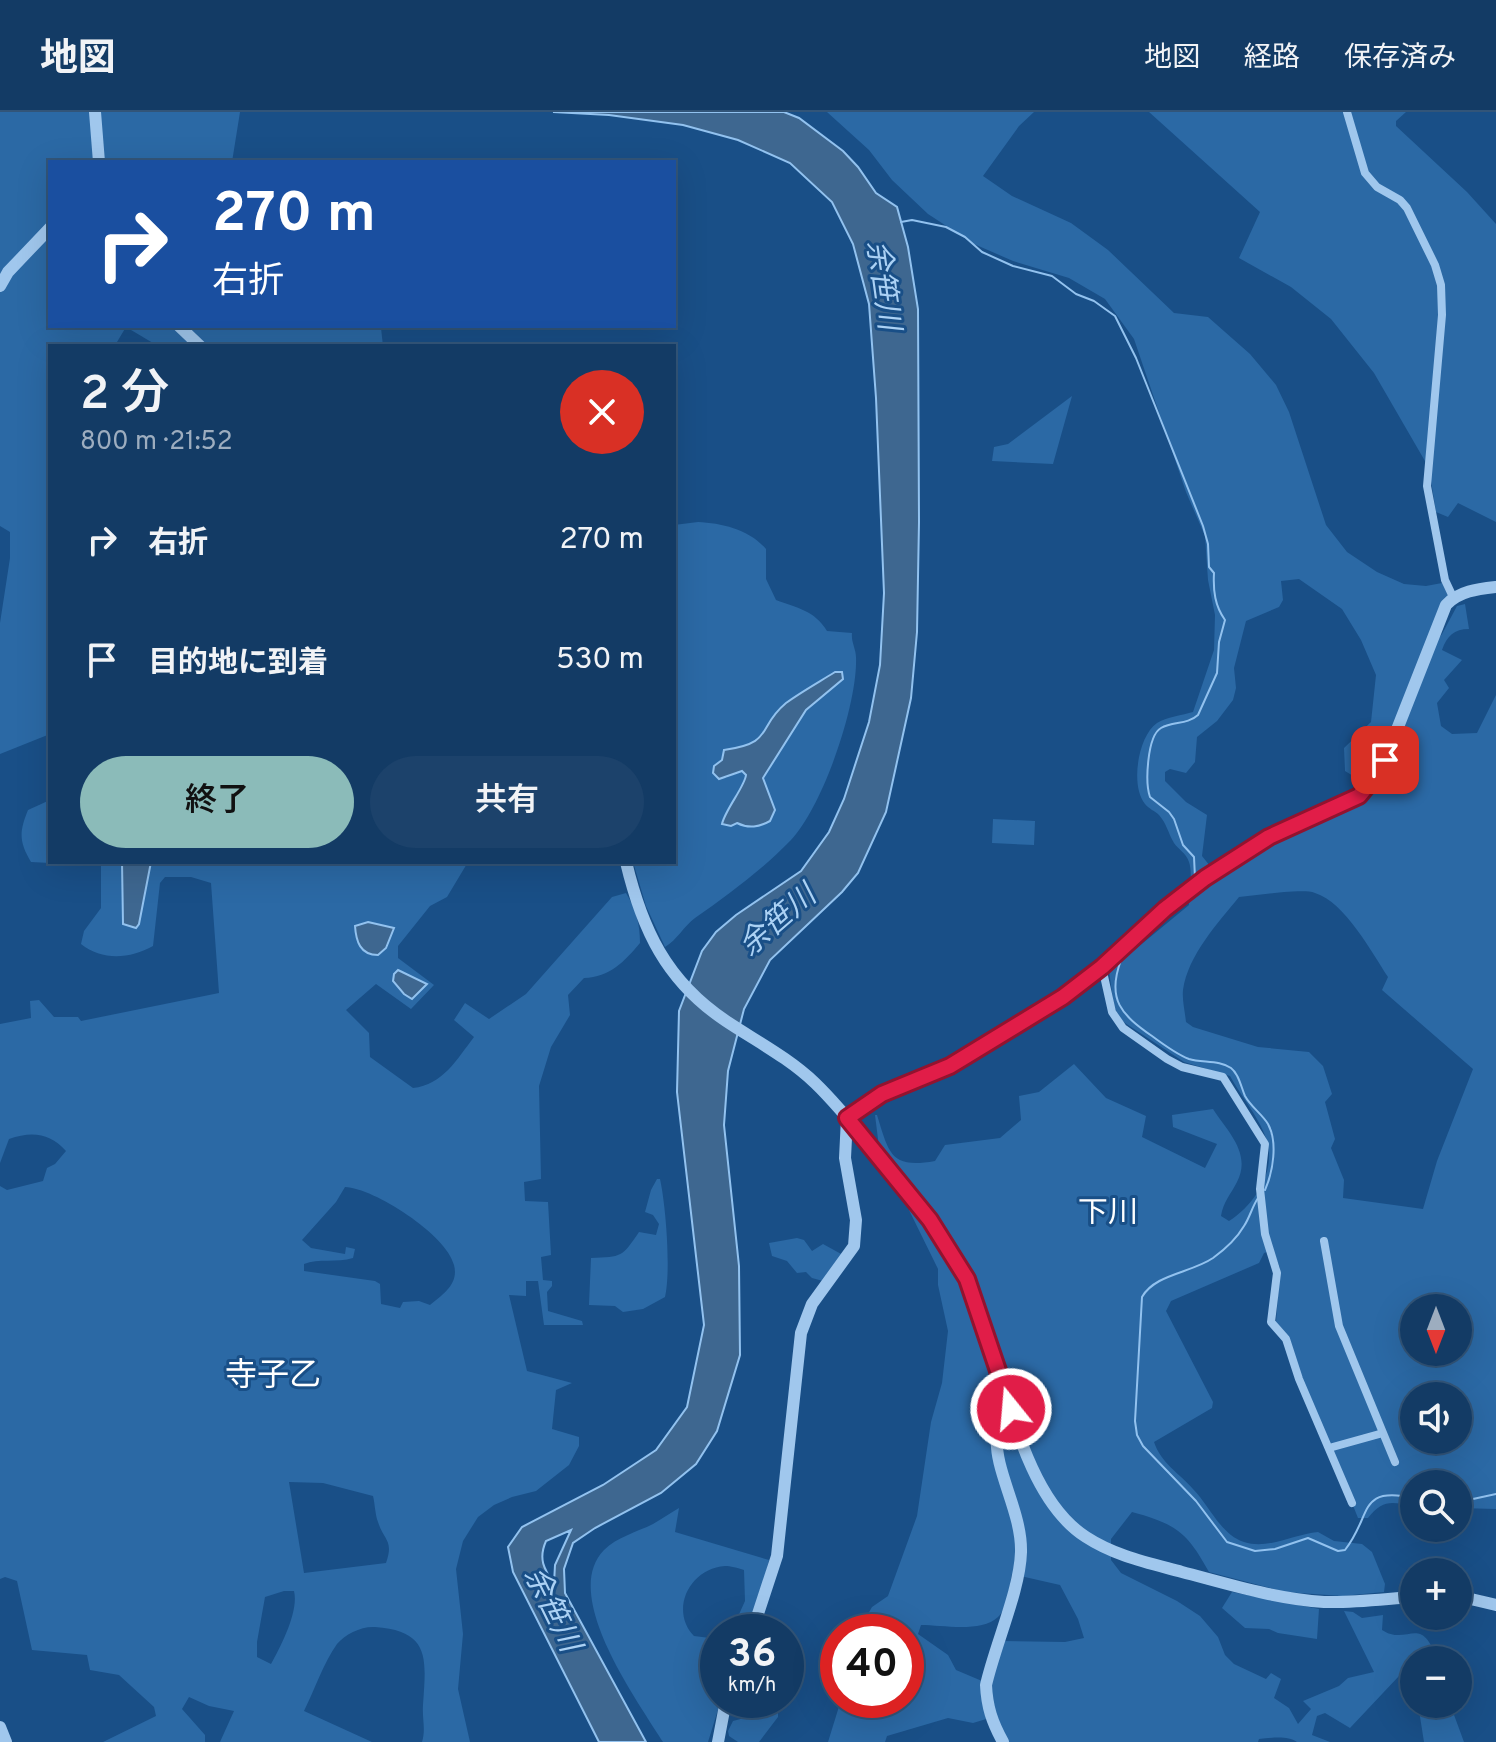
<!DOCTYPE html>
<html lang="ja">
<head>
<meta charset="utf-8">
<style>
  :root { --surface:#133b65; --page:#1c426b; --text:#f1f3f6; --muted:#9dadbf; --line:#325579; --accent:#8bbbb9 }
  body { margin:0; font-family:Overpass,"Noto Sans JP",sans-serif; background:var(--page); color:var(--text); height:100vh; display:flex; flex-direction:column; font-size:30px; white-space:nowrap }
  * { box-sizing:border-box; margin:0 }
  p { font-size:26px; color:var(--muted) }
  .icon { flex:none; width:44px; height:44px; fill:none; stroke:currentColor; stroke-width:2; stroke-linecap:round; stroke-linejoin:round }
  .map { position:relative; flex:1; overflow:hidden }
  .side { position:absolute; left:48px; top:232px; width:628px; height:520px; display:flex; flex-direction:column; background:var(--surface); border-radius:0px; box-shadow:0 8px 32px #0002,0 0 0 2px var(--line) }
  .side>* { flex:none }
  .banner { position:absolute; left:48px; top:48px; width:628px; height:168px; border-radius:0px; box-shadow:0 8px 32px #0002,0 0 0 2px var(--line); background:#1a4fa0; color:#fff; overflow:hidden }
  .needle { width:52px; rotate:180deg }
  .buttons { position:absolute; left:1400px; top:1182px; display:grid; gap:16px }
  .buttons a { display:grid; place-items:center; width:72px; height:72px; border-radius:50%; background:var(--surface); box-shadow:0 8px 32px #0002,0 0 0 2px var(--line); font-size:40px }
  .speed { position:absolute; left:700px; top:1502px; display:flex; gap:16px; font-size:40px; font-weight:700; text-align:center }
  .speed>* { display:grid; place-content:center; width:104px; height:104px; border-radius:50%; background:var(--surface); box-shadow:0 8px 32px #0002,0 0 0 2px var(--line); line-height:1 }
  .speed small { font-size:20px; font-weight:400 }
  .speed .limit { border:12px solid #d22; background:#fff; color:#111 }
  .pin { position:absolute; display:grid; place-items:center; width:68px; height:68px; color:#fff; margin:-34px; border-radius:16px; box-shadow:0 4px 12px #0006 }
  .me { position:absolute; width:88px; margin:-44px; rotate:343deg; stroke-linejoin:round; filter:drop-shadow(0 0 6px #0008) }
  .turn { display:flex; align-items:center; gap:28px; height:168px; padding:0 32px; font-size:36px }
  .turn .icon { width:104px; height:104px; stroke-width:2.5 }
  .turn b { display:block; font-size:56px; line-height:68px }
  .round { display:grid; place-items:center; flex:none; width:84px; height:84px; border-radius:42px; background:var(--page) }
  .headline { display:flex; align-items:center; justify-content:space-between; height:136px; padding:0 32px }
  h1 { font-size:48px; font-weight:600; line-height:60px }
  .cta { display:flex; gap:16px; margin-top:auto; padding:16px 32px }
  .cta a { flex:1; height:92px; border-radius:48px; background:var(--accent); color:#111; font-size:32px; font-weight:600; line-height:92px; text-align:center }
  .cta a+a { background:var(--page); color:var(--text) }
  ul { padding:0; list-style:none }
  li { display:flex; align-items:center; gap:24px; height:120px; padding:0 32px }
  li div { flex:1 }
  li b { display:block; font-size:30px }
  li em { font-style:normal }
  header { display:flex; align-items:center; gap:48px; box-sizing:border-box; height:112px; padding:0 40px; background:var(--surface); border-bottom:2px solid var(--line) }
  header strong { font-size:38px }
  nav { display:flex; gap:44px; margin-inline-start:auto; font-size:28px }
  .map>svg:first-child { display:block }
  .green { fill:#2b69a5; fill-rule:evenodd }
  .water { fill:#3e6790; stroke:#92c2ef; stroke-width:2; fill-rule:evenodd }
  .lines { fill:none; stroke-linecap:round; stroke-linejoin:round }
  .stream { stroke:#92c2ef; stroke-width:2 }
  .minor { stroke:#a0c7ed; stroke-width:8 }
  .tertiary { stroke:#a0c7ed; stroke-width:12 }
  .route-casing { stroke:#92132f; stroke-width:20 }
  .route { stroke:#e11d48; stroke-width:14 }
  .labels { text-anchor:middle; stroke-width:6; stroke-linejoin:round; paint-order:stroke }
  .water-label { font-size:30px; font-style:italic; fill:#abd1f4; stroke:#194f87 }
  .neighbourhood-label { font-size:30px; fill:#fff; stroke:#194f87 }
  .quarter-label { font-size:32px; fill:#fff; stroke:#194f87 }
</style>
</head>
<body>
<header>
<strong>地図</strong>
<nav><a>地図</a><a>経路</a><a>保存済み</a></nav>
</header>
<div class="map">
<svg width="1496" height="1630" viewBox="0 0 1496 1630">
  <rect width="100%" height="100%" fill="#194f87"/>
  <path class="green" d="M0,0H240L232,50H50V214H377L381,216L383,234H158L126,215L117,230L50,234V622L0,642V511L10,446V420L0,414Z
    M827,0H1034L1019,14L983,64L1012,84L1071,111L1108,138L1174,201L1208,205L1250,242L1276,273L1289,300L1326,413L1347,440L1377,460L1404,472L1426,474L1442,471L1449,485L1432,534L1442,522L1457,494L1465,492L1469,517C1454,517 1447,524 1442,538L1462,548L1444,568L1449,576L1437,591L1441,614L1452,622L1477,621L1496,583V1397L1458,1396V1372H1414V1394C1391,1390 1383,1387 1368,1406H1358L1284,1221L1276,1210L1280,1156L1273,1138L1264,1141L1259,1151L1171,1189L1166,1199L1213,1290L1212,1296L1154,1330C1161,1351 1179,1361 1193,1377C1209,1393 1221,1423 1244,1430C1268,1438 1294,1422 1318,1420L1334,1429L1362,1432L1372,1440L1385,1472L1384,1480L1342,1484L1285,1480L1209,1460C1187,1420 1176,1412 1132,1400L1111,1427V1448L1121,1461L1177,1489L1200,1504L1218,1525L1225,1543L1234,1552L1266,1567L1271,1561L1281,1567L1274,1586L1289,1596L1298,1612L1311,1597L1303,1589L1339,1574L1348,1566L1374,1560L1344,1499L1353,1500L1362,1506L1383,1503L1382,1518C1408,1535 1421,1500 1437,1548H1414V1584L1408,1571L1399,1564L1350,1616L1325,1601L1317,1604L1312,1623L1330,1630H1297C1287,1623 1271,1626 1259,1627L1258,1630H1008L993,1605L973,1611L948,1606L887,1624L885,1630H828L841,1588H906V1520H867L868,1502L872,1495L888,1484L917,1404L931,1310L942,1271L948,1219L938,1173V1157L909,1098L908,1074L879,1035L875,1003H877C889,1041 890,1057 935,1049L945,1033L1000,1026L1021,1008L1019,984L1039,980L1074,952L1106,986L1146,1004L1142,1025L1205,1056L1217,1032L1173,1015L1172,1003L1213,997C1227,1019 1252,1041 1237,1070C1231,1082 1223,1090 1221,1104L1229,1109C1254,1093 1276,1061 1267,1029C1261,1008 1241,984 1230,964L1184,950L1122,909L1114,895L1109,859L1189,793C1189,780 1193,762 1189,750C1186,741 1178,737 1174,731C1168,721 1167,712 1159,703C1155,699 1149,697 1145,692C1130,674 1138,624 1157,611C1166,605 1183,603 1193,600L1214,538L1215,503L1208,468L1205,424L1186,380L1134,227L1105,187L1069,166L1013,149L974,132L928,102L892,68L869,38ZM1299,467L1342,497L1361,528L1376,563L1371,610L1344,636L1345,659L1363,670L1381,644L1396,640L1370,682L1270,727L1221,759L1210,754L1202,744L1207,703L1186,690L1165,669V660L1170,657L1186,661L1195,650L1197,625L1217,609L1233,588L1236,576L1234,556L1246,509L1279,495L1283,488L1281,469ZM1284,780C1293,780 1307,778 1315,781C1345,790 1372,841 1388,865L1382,878L1473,957L1437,1049L1423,1097L1343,1086L1344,1068L1331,1036L1335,1027L1325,990L1332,982L1323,954L1309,940L1258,935L1193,915L1186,910C1185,900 1182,888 1183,878C1188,843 1218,811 1239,785ZM1414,1196H1458V1240H1414ZM1414,1284H1458V1328H1414ZM1012,1462L1060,1473L1078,1507L1084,1526L1065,1530L1001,1529L982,1569L956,1558L948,1543L918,1522L921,1513C943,1513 981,1521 998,1505C1008,1496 1009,1474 1012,1462Z
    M1149,0H1406L1396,9V14L1467,80L1496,112V410L1458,391L1448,405L1436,400L1429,356L1374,261L1331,207L1291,175L1239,146L1260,100Z
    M1072,284L1053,352L992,349L994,335L1008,332Z
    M698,410C722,411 750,418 766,437V467L776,488C797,496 814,498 827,519L852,521C851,530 856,537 856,545C858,592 823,694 791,728C762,758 729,782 695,806C684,814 677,828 665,835L646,794L633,750H674V413ZM765,630L761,672L723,706C731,695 735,680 745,671L746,663L742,659L726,666L714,654Z
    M50,688V750H52L50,751L31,750C19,730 19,720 28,698Z
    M993,707L1035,709L1034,733L992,731Z
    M101,750H122L123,811L136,816L139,812L151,750H468L447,785L430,794L398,834V846L434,873L411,897L376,872L346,898L369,921L370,945L413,976C443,973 457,947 474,925L454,908L465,891L489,907L526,882L612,785L626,781C636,797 640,812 640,831C624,850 610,865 584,866L568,883L570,903L551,935L539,974L541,1067L524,1070L525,1089L548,1090L551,1143L541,1145L543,1168L552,1169V1174L547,1180L548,1199L582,1209L583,1213H544L538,1169H526V1184L509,1183L527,1259L572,1271L556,1278L552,1317L579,1325V1334L569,1353L536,1379L512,1385L494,1393L478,1405L463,1429L456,1457L463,1522L458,1577L470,1630H422C426,1617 422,1607 423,1593C426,1547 431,1519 375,1515C362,1514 345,1522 337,1532C324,1550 314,1579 304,1599L372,1630H220L234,1599L209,1594L189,1585L182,1597L205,1623V1630H103L156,1604L154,1595L119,1563L90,1558L87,1543L32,1538L17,1469L5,1465L0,1467V1074L7,1078L43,1069L47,1056L55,1052L66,1039C50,1021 32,1019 9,1027L0,1051V912L31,906L30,889L39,888L54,905H78L81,909L219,881L211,771L191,765H165L160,771L153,834C130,847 102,849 81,832L84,819L101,796ZM345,1075C374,1076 447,1123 454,1153C459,1172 443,1182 430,1193L419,1189L403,1190L400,1196L381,1192L380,1172L375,1169L304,1159V1152C318,1146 337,1151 353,1146L355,1137L346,1135L345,1142L311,1136L302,1128L336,1090ZM289,1370L323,1371L373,1384C375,1392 375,1402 378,1410C384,1429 394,1428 386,1451L304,1461ZM284,1479H294C299,1499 281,1534 271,1552L257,1545V1530L265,1485Z
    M657,1067H660C666,1094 671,1159 665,1185L643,1197L623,1200L615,1194L589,1193L591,1146C622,1145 622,1145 639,1120L656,1123L659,1112L653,1103L645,1100L651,1078Z
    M797,1126L804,1128L812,1139L823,1132L843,1143L823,1169L812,1166L806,1160L797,1161L787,1149L772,1144L769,1131Z
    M679,1396L675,1420L769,1448L760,1484L746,1520H731L745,1489L744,1458C738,1456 730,1454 725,1454C690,1456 669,1498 694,1524L718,1527V1588H721L708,1630H663C637,1588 560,1483 604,1438C617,1425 637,1420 653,1412C662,1407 670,1401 679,1396Z
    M1232,1480L1319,1497L1317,1527L1278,1521L1269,1517L1245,1516L1222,1496Z
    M769,1592L778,1597V1605L759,1630H738L729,1624L728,1619L733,1609L748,1605L753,1597Z
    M1418,1592H1450L1464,1630H1424Z"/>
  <path class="water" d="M553,0H784L799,6L843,39L858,55L876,81L897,95L908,135L918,197L919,410L917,520L911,586L886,700L858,761L842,780L770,848L744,897L728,959L724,1013L739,1154L740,1243L717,1319L696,1352L661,1381L595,1416L573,1431L564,1457L565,1481L646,1630H599L513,1460L508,1435L522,1415L603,1373L656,1338L687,1295L704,1213L677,980L679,899L702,839L716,820L736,803L801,759L829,720L844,687L869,610L880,553L884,481L876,286L869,192L853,132L832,90L790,51L738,28L683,13L609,3ZM571,1418L555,1453L554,1472C544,1457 538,1447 546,1429Z
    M835,560H842L843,567L806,598L763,666L775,698L770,709C759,715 749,717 737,711L731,714L722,712C725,698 745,674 746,663L742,659L719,667L713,661L714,654L722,648L724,638C775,631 756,616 786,591C801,580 819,570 835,560Z
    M122,750H151L139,812L136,816L123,812Z
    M368,810L394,816L386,836L378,843C360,843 356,829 355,814Z
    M398,858L427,872L412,887L404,882L393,869L394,862Z"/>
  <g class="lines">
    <path class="stream" d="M901,110L912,108L946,115L965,125L982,140L1013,154L1052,164L1076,182L1094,189L1115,204L1136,246L1203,414L1208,432L1209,455L1214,461C1213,479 1215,494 1225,508L1219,530L1217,561L1198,603C1187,613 1173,609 1161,616C1147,624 1145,671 1150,685L1169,700L1174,707L1183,733L1194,745L1195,766
      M1196,780L1121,848C1106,888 1122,903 1152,924C1164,933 1176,942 1189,947C1202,951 1220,948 1231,956C1239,962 1241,975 1245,984C1251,995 1262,1002 1268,1012C1278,1030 1273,1060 1265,1078
      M1258,1086C1252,1095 1250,1105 1244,1114C1237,1126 1224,1138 1213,1146C1191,1161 1155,1162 1142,1185L1135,1309L1137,1323L1143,1334L1196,1389L1227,1430L1255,1439L1275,1437L1308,1426L1338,1439L1345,1438C1373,1402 1357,1374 1414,1386
      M1458,1387H1473L1496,1382"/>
    <path class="minor" d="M1347,0L1365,61L1377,75L1400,88L1407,96L1435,153L1441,173L1442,203L1427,374L1445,468L1453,485
      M1102,855L1112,900L1123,916L1167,947L1182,955L1223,965L1265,1032L1260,1077L1265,1122L1277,1161L1271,1210L1286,1227L1299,1267L1352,1391
      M1324,1129L1339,1214L1395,1350
      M1329,1336L1383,1321"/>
    <path class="tertiary" d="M95,0L99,50
      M0,174L8,160L50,116
      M179,214L200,234
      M626,750C642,817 666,869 726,909C756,929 789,946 815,971C841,996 863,1025 886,1053C907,1080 930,1106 949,1134C1002,1212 1007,1375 1086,1425C1115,1444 1149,1451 1182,1460C1228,1472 1276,1487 1324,1490C1354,1491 1384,1487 1414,1485
      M1458,1484L1496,1493
      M752,1520L777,1444L801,1221L812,1192L854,1134L856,1108L845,1046L847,1006L882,982L950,954L1034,904L1102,855L1165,797L1205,766L1269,725L1359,684L1377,662L1385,648L1446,493C1459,479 1478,477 1496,475
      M0,1615L6,1630
      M718,1630L726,1588
      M1003,1630C992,1610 987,1595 986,1573C995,1533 1020,1478 1021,1440C1022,1400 994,1358 997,1325C998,1314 1005,1306 1011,1297"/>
  </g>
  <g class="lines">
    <defs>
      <path id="route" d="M1011,1297L967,1167L930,1108L847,1006L882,982L950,954L1063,885L1102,855L1165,797L1205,766L1269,725L1359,684L1377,662L1385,648"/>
    </defs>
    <use href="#route" class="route-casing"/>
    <use href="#route" class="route"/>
  </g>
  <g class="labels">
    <g class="water-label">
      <text transform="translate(884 173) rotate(82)" y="10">余笹川</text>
      <text transform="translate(777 808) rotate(-41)" y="10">余笹川</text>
      <text transform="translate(553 1497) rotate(64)" y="10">余笹川</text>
    </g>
    <g class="neighbourhood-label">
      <text x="1108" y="1110">下川</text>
    </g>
    <g class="quarter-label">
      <text x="273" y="1273">寺子乙</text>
    </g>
  </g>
</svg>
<div class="buttons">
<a><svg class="needle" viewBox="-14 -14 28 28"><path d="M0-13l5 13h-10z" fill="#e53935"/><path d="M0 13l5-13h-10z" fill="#9dadbf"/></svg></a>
<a><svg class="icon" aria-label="sound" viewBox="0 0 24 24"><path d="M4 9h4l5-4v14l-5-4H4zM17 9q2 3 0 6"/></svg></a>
<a><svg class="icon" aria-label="search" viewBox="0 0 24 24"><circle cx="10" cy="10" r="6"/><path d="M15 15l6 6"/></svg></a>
<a>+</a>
<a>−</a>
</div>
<div class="speed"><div>36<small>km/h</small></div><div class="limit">40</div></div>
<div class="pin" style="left:1385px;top:648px;background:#d93025"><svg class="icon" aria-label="arrive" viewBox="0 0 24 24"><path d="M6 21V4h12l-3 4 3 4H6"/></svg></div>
<svg class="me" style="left:1011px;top:1297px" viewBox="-20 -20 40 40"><circle r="17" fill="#e11d48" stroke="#fff" stroke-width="3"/><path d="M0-11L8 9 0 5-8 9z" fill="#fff"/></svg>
<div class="banner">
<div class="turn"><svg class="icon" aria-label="right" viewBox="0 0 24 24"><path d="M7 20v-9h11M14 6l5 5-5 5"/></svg><div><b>270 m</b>右折</div></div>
</div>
<section class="side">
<div class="headline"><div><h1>2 分</h1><p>800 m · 21:52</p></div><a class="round" style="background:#d93025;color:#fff"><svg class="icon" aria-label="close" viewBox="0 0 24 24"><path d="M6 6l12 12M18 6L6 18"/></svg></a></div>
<ul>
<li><svg class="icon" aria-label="right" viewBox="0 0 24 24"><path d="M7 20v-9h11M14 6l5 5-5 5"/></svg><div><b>右折</b></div><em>270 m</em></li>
<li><svg class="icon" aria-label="arrive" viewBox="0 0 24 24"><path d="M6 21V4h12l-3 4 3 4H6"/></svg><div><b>目的地に到着</b></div><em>530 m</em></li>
</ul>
<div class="cta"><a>終了</a><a>共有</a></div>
</section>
</div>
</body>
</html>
